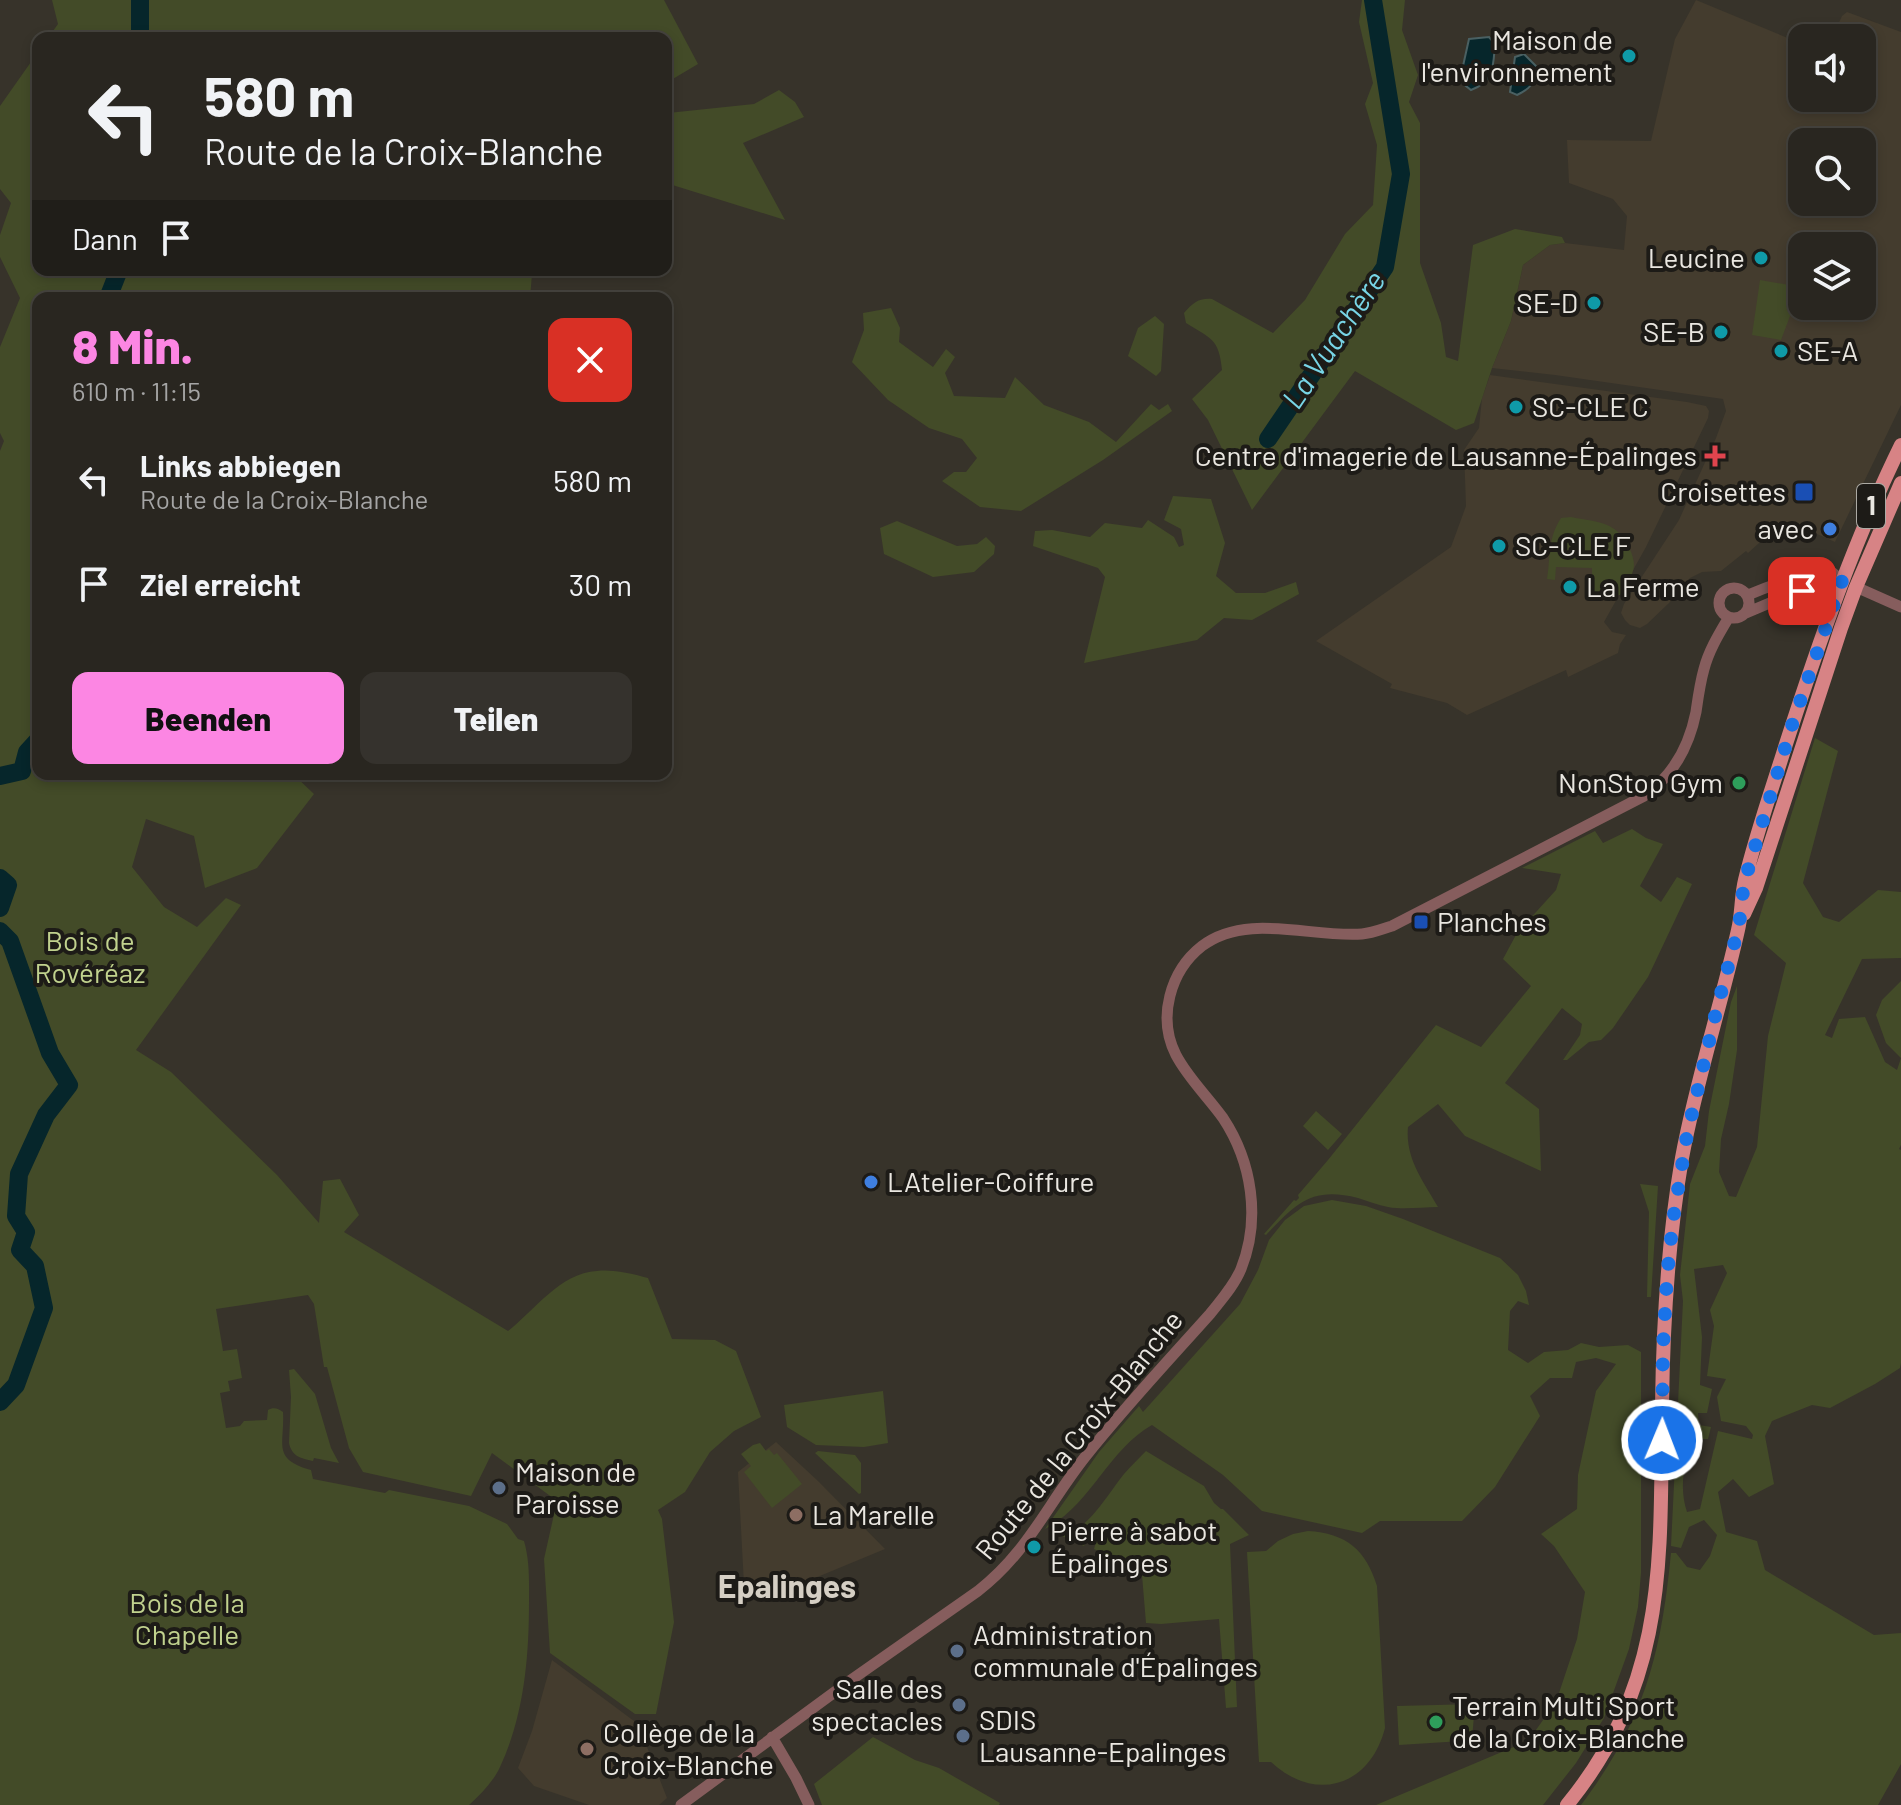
<!DOCTYPE html>
<html lang="de">
<head>
<meta charset="utf-8">
<style>
  :root { --surface:#292620; --page:#35322d; --text:#f1f3f6; --muted:#a5a5a5; --line:#45433e; --accent:#fc86e3 }
  body { margin:0; font-family:Barlow,sans-serif; background:var(--page); color:var(--text); height:100vh; display:flex; flex-direction:column; font-size:30px; white-space:nowrap }
  * { box-sizing:border-box; margin:0 }
  p { font-size:26px; color:var(--muted) }
  .icon { flex:none; width:44px; height:44px; fill:none; stroke:currentColor; stroke-width:2; stroke-linecap:round; stroke-linejoin:round }
  .map { position:relative; flex:1; overflow:hidden }
  .sheet { position:absolute; left:32px; top:292px; width:640px; height:488px; display:flex; flex-direction:column; background:var(--surface); border-radius:16px; box-shadow:0 4px 12px #0003,0 0 0 2px var(--line) }
  .sheet>* { flex:none }
  .top-card { position:absolute; left:32px; top:32px; width:640px; height:244px; border-radius:16px; box-shadow:0 4px 12px #0003,0 0 0 2px var(--line); background:#292620; color:var(--text); overflow:hidden }
  .tools { position:absolute; left:1788px; top:24px; display:grid; gap:16px }
  .tools a { display:grid; place-items:center; width:88px; height:88px; border-radius:16px; background:var(--surface); box-shadow:0 4px 12px #0003,0 0 0 2px var(--line); font-size:40px }
  .pin { position:absolute; display:grid; place-items:center; width:68px; height:68px; color:#fff; margin:-34px; border-radius:16px; box-shadow:0 4px 12px #0006 }
  .me { position:absolute; width:88px; margin:-44px; rotate:1deg; stroke-linejoin:round; filter:drop-shadow(0 0 6px #0008) }
  .turn { display:flex; align-items:center; gap:28px; height:168px; padding:0 40px; font-size:36px }
  .turn .icon { width:104px; height:104px; stroke-width:2.5 }
  .turn b { display:block; font-size:56px; line-height:68px }
  .then { display:flex; align-items:center; height:76px; padding:0 40px; background:#0003; gap:16px; font-size:30px }
  .round { display:grid; place-items:center; flex:none; width:84px; height:84px; border-radius:16px; background:var(--page) }
  .overview { display:flex; align-items:center; justify-content:space-between; height:136px; padding:0 40px }
  h1 { font-size:48px; font-weight:800; line-height:60px; color:var(--accent) }
  .primary-button { display:flex; gap:16px; margin-top:auto; padding:16px 40px }
  .primary-button a { flex:1; height:92px; border-radius:16px; background:var(--accent); color:#111; font-size:32px; font-weight:800; line-height:92px; text-align:center }
  .primary-button a+a { background:var(--page); color:var(--text) }
  ul { padding:0; list-style:none }
  li { display:flex; align-items:center; gap:24px; height:104px; padding:0 40px }
  li div { flex:1 }
  li b { display:block; font-size:30px }
  li em { font-style:normal }
  .map>svg:first-child { display:block }
  .built { fill:#443c2e; fill-rule:evenodd }
  .green { fill:#434b28; fill-rule:evenodd }
  .water { fill:#06262b; stroke:#4a6062; stroke-width:2 }
  .lines { fill:none; stroke-linecap:round; stroke-linejoin:round }
  .river { stroke:#06262b; stroke-width:18 }
  .tertiary { stroke:#865d5d; stroke-width:11 }
  .primary { stroke:#d78385; stroke-width:14 }
  .route { stroke:#1a73e8; stroke-width:14; stroke-dasharray:0 25.2 }
  .culture-dot { fill:#0f9aa8; stroke:#1d1b17; stroke-width:3 }
  .health-dot { fill:#e0444e; stroke:#1d1b17; stroke-width:3 }
  .transit-dot { fill:#1a4fb4; stroke:#1d1b17; stroke-width:3 }
  .shop-dot { fill:#3f7fe0; stroke:#1d1b17; stroke-width:3 }
  .leisure-dot { fill:#2e9e5b; stroke:#1d1b17; stroke-width:3 }
  .service-dot { fill:#5c6f8a; stroke:#1d1b17; stroke-width:3 }
  .education-dot { fill:#8d6e63; stroke:#1d1b17; stroke-width:3 }
  .labels { text-anchor:middle; stroke-width:8; stroke-linejoin:round; paint-order:stroke }
  .shield { fill:#1d1b17; stroke:#acaaa4; stroke-width:2 }
  .shield-label { font-size:26px; font-weight:bold; fill:#eae7e1 }
  .poi-label { font-size:28px; fill:#eae7e1; stroke:#1d1b17; text-anchor:start }
  .park-label { font-size:28px; fill:#c1d28e; stroke:#1d1b17 }
  .street-label { font-size:28px; fill:#eae7e1; stroke:#1d1b17 }
  .water-label { font-size:30px; font-style:italic; fill:#78d5e6; stroke:#1d1b17 }
  .quarter-label { font-size:32px; font-weight:bold; fill:#d5cfc4; stroke:#1d1b17 }
</style>
</head>
<body>
<div class="map">
<svg width="1901" height="1805" viewBox="0 0 1901 1805">
  <rect width="100%" height="100%" fill="#37332a"/>
  <path class="built" d="M1696,0L1802,44V98H1862V38H1832L1842,16L1847,12L1901,32V405L1835,542L1808,530L1780,524L1748,553L1746,551L1721,571L1702,572L1690,578L1669,603L1647,624L1640,628L1630,625L1625,620L1621,613L1624,604L1679,520L1716,438L1726,411L1723,399L1555,375L1492,368L1511,321L1523,265L1550,245L1565,243L1624,250L1627,216L1613,199L1569,183L1567,140L1651,141L1675,39ZM1802,142H1862V202H1802ZM1802,246H1862V306H1802Z
    M1490,375L1687,402L1706,406L1709,411L1708,418L1646,547L1604,622L1612,632L1626,635L1620,644L1618,653L1568,677L1566,670L1467,715L1447,703L1390,688L1392,684L1316,641L1451,547L1466,506L1464,450L1479,428L1482,398Z
    M776,1442L818,1481L885,1549L798,1585H744L738,1472Z
    M552,1660L638,1724L667,1798L659,1805H589L534,1786L518,1768L532,1731Z"/>
  <path class="green" d="M52,0H664L698,64L666,83V38H48L58,24Z
    M1362,0H1405L1402,30L1418,75L1409,102L1420,123V263L1441,323L1446,357L1458,361L1473,245L1515,229L1562,237L1565,243L1550,245L1523,265L1511,321L1492,368L1474,423L1456,430L1355,371L1252,510L1208,420L1192,399L1222,370C1219,338 1211,339 1186,323L1184,313C1193,303 1198,298 1212,299L1273,333L1305,300L1345,234L1373,205L1377,145L1365,104L1373,83L1359,22Z
    M38,52V270H548L532,274L530,298H38V774H293L314,794L257,868L205,888L194,836L146,819L132,867L164,907L197,927L226,898L241,905L136,1050L171,1072L277,1175L319,1223L323,1181L340,1179L359,1215L344,1232L508,1331C535,1310 560,1273 597,1271C614,1269 632,1274 648,1278L672,1339L715,1340L736,1351L761,1417L734,1431L710,1452L685,1492L658,1510L662,1519L674,1622L656,1714H635L550,1653L544,1559L557,1501L492,1453L471,1496L363,1472L349,1448L327,1367H324L314,1304L308,1295L216,1309L223,1351L237,1349L242,1378L228,1381L230,1391L220,1393L226,1428L240,1426L244,1421L267,1420L268,1410C273,1407 278,1408 283,1412C285,1444 271,1459 311,1470L313,1479L385,1493L389,1490L469,1506L507,1524L518,1539L524,1541C530,1562 529,1581 529,1603C529,1658 524,1716 500,1767C493,1782 481,1794 469,1805H0V451L4,441L0,433V347L20,298L0,257V235L11,203L0,189V106Z
    M779,90L795,102L804,117L743,143L785,220L666,183V110L668,113L754,104Z
    M1760,280L1801,287L1781,340L1752,335Z
    M891,308L900,328L899,342L933,367L946,349L955,357L945,373L954,396L1005,398L1015,377L1044,405L1089,422L1116,442L1151,404L1159,410L1168,404L1172,411L1103,460L1021,511L980,507L942,481L954,472H966L977,458L962,439L929,428L888,400L852,362L864,330L863,313Z
    M1155,316L1164,324L1161,371L1156,376L1128,356L1138,328Z
    M1173,496L1211,499L1225,543L1216,576L1236,593H1265L1296,582L1299,594L1252,620L1224,618L1197,640L1084,663L1105,577L1098,568L1033,546L1035,531L1052,530L1090,537L1105,523L1142,528L1148,520L1174,537L1179,547L1184,545L1181,529L1164,520Z
    M1571,517C1597,522 1617,521 1629,548C1632,553 1634,560 1634,566C1633,576 1625,587 1620,595H1592V568L1556,567L1555,580L1547,579C1551,556 1547,540 1561,518Z
    M897,521L957,546L977,544L986,537L995,546L994,554L974,572L933,577L884,554L880,528Z
    M1815,738L1838,751L1803,883L1823,917L1839,922L1878,890L1901,892V958L1862,959L1825,1035L1832,1038L1839,1019L1865,1017L1885,1062L1897,1070L1901,1058L1886,1043L1876,1015L1882,1000L1901,981V1145L1899,1149L1901,1150V1363L1900,1368L1875,1384L1830,1408L1812,1405L1772,1421L1765,1436L1774,1484L1749,1497L1733,1479L1718,1492L1726,1532L1757,1541L1765,1570L1874,1635L1901,1633V1764L1878,1805H1581C1644,1721 1661,1656 1671,1553H1676L1687,1567L1700,1570L1710,1556L1717,1535L1704,1520L1689,1527L1681,1548L1671,1546L1683,1301L1680,1275L1690,1184L1705,1146L1709,1111L1731,1002L1737,986V1050L1729,1104L1721,1139L1719,1172L1729,1196L1736,1197L1757,1147L1768,1036L1786,963L1754,935ZM1723,1265L1727,1273L1710,1310L1714,1326L1707,1376L1726,1379L1717,1397L1721,1421L1746,1426L1753,1435L1752,1439L1718,1431L1700,1509L1687,1512C1679,1489 1683,1459 1696,1439H1708L1711,1427L1699,1425L1698,1413H1707L1712,1389L1700,1385L1702,1337L1694,1269Z
    M1632,829L1646,838L1663,844L1640,886L1661,902L1677,877L1692,884L1648,977L1613,1028L1601,1040L1589,1042L1567,1060H1563L1580,1035L1582,1024L1562,1008L1505,1083L1539,1109L1541,1171L1465,1136L1438,1104L1408,1127C1405,1158 1423,1181 1438,1207C1422,1207 1404,1210 1388,1207C1378,1205 1368,1201 1358,1198C1311,1186 1296,1204 1266,1235L1264,1234L1294,1200L1296,1201L1299,1198L1298,1195L1328,1160L1436,1025L1481,1047L1531,986L1503,959L1517,933L1556,890L1561,874L1522,868L1595,831L1603,843Z
    M1316,1111L1342,1134L1328,1150L1303,1126Z
    M1640,1184L1658,1186L1651,1297H1647L1649,1212Z
    M1332,1200L1366,1206L1403,1219L1500,1258L1518,1275L1526,1291L1529,1305L1518,1301L1510,1311L1508,1350L1528,1363L1544,1352L1568,1350L1581,1343L1599,1347L1628,1345L1641,1352V1573L1638,1607L1629,1649L1604,1718L1576,1763L1543,1805H1376L1528,1741L1556,1702L1577,1639L1585,1592L1554,1546L1541,1534L1577,1509L1578,1475L1596,1391L1616,1364L1596,1358L1576,1362L1572,1378H1550L1530,1396L1540,1416L1495,1487L1462,1521H1380L1362,1533L1262,1511L1223,1475L1152,1425C1108,1450 1090,1506 1045,1529L1099,1452L1139,1406L1143,1412L1240,1304L1258,1270L1269,1240L1285,1220L1304,1206Z
    M294,1369L315,1394L331,1448L339,1463L314,1458L313,1461C301,1458 292,1457 289,1443L291,1397L289,1370Z
    M883,1391L888,1443L864,1447L816,1445L787,1427L784,1405Z
    M760,1443L766,1451L769,1449L774,1455L777,1453L802,1484L772,1508L744,1472L751,1466L741,1454L753,1445Z
    M818,1451L855,1455L861,1463V1493L859,1494L815,1453Z
    M1146,1451L1204,1486L1214,1503L1221,1509H1223L1249,1535L1230,1544L1237,1707L1226,1708L1219,1619L1161,1624L1146,1623L1142,1575L1150,1574V1565L1142,1562L1138,1571L1094,1549L1096,1542L1088,1538L1084,1546L1053,1532L1064,1527L1068,1533C1088,1529 1111,1490 1124,1474C1131,1466 1139,1458 1146,1451Z
    M1308,1531C1346,1533 1366,1550 1377,1586L1385,1728C1370,1787 1315,1803 1271,1762H1259L1247,1552L1266,1551L1278,1541L1293,1534Z
    M1475,1704L1472,1739L1462,1741L1399,1745L1397,1706Z
    M873,1737L915,1760L939,1768L1000,1803L999,1805H822L814,1784Z"/>
  <path class="water" d="M1489,37L1495,44C1493,66 1495,81 1471,90L1461,82L1463,66L1469,39Z
    M1524,54L1538,68C1536,82 1530,89 1517,95L1510,92L1515,57Z"/>
  <g class="lines">
    <path class="river" d="M140,0V38
      M108,298L119,270
      M1268,439L1385,267L1401,174L1373,0
      M0,776L22,771L27,752L38,740
      M0,878L8,885L0,908
      M0,931L10,941L50,1053L69,1085L46,1115L19,1174L16,1216L26,1232L20,1250L35,1266L44,1308L16,1385L0,1402"/>
    <path class="tertiary" d="M1856,587L1901,607
      M1719 603a15 15 0 1 1 30 0a15 15 0 1 1-30 0Z
      M1748,595C1762,589 1819,567 1831,572C1834,573 1839,579 1842,581
      M1788,598C1809,599 1816,599 1829,617
      M1746,613L1791,594L1842,581
      M772,1737L796,1778L809,1805
      M681,1805L851,1680L978,1591C1028,1552 1047,1505 1085,1457C1124,1408 1168,1361 1210,1314C1221,1300 1234,1286 1241,1269C1261,1219 1252,1162 1223,1118C1208,1097 1188,1078 1176,1055C1157,1018 1170,971 1202,946C1247,912 1311,938 1362,934C1373,933 1382,929 1392,926L1644,796C1673,776 1689,747 1696,712C1698,698 1700,683 1704,669C1709,650 1719,634 1729,617"/>
    <path class="primary" d="M1744,914L1756,888L1841,628L1856,587L1901,483
      M1567,1805C1669,1680 1660,1558 1662,1406C1663,1323 1668,1240 1682,1158C1696,1081 1721,1006 1738,930C1742,914 1741,896 1745,880C1756,834 1772,789 1786,744C1819,642 1854,541 1901,445"/>
  </g>
  <g class="lines">
    <path class="route" d="M1662,1440L1663,1348L1667,1277L1673,1220L1687,1135L1717,1008L1739,926L1744,883L1793,722L1842,581L1802,591"/>
  </g>
  <g class="culture-dot">
    <circle cx="1629" cy="56" r="8"/>
    <circle cx="1761" cy="258" r="8"/>
    <circle cx="1594" cy="303" r="8"/>
    <circle cx="1721" cy="332" r="8"/>
    <circle cx="1781" cy="351" r="8"/>
    <circle cx="1516" cy="407" r="8"/>
    <circle cx="1499" cy="546" r="8"/>
    <circle cx="1570" cy="587" r="8"/>
    <circle cx="1034" cy="1547" r="8"/>
  </g>
  <path class="health-dot" d="M1711 444h8v8h8v8h-8v8h-8v-8h-8v-8h8z"/>
  <g class="transit-dot">
    <rect x="1794" y="482" width="20" height="20" rx="4"/>
    <rect x="1413" y="914" width="16" height="16" rx="4"/>
  </g>
  <g class="shop-dot">
    <circle cx="1830" cy="529" r="8"/>
    <circle cx="871" cy="1182" r="8"/>
  </g>
  <g class="leisure-dot">
    <circle cx="1739" cy="783" r="8"/>
    <circle cx="1436" cy="1722" r="8"/>
  </g>
  <g class="service-dot">
    <circle cx="499" cy="1488" r="8"/>
    <circle cx="957" cy="1651" r="8"/>
    <circle cx="959" cy="1705" r="8"/>
    <circle cx="963" cy="1736" r="8"/>
  </g>
  <g class="education-dot">
    <circle cx="796" cy="1515" r="8"/>
    <circle cx="587" cy="1749" r="8"/>
  </g>
  <g class="labels">
    <rect class="shield" x="1857" y="484" width="28" height="44" rx="6"/>
    <g class="shield-label">
      <text x="1871" y="515">1</text>
    </g>
    <g class="poi-label">
      <text x="1613" y="50" text-anchor="end">Maison de<tspan x="1613" dy="32">l'environnement</tspan></text>
      <text x="1745" y="268" text-anchor="end">Leucine</text>
      <text x="1578" y="313" text-anchor="end">SE-D</text>
      <text x="1705" y="342" text-anchor="end">SE-B</text>
      <text x="1797" y="361">SE-A</text>
      <text x="1532" y="417">SC-CLE C</text>
      <text x="1697" y="466" text-anchor="end">Centre d'imagerie de Lausanne-Épalinges</text>
      <text x="1786" y="502" text-anchor="end">Croisettes</text>
      <text x="1814" y="539" text-anchor="end">avec</text>
      <text x="1515" y="556">SC-CLE F</text>
      <text x="1586" y="597">La Ferme</text>
      <text x="1723" y="793" text-anchor="end">NonStop Gym</text>
      <text x="1437" y="932">Planches</text>
      <text x="887" y="1192">LAtelier-Coiffure</text>
      <text x="515" y="1482">Maison de<tspan x="515" dy="32">Paroisse</tspan></text>
      <text x="812" y="1525">La Marelle</text>
      <text x="1050" y="1541">Pierre à sabot<tspan x="1050" dy="32">Épalinges</tspan></text>
      <text x="973" y="1645">Administration<tspan x="973" dy="32">communale d'Épalinges</tspan></text>
      <text x="943" y="1699" text-anchor="end">Salle des<tspan x="943" dy="32">spectacles</tspan></text>
      <text x="1452" y="1716">Terrain Multi Sport<tspan x="1452" dy="32">de la Croix-Blanche</tspan></text>
      <text x="979" y="1730">SDIS<tspan x="979" dy="32">Lausanne-Epalinges</tspan></text>
      <text x="603" y="1743">Collège de la<tspan x="603" dy="32">Croix-Blanche</tspan></text>
    </g>
    <g class="park-label">
      <text x="90" y="951">Bois de<tspan x="90" dy="32">Rovéréaz</tspan></text>
      <text x="187" y="1613">Bois de la<tspan x="187" dy="32">Chapelle</tspan></text>
    </g>
    <g class="street-label">
      <text transform="translate(1079 1435) rotate(-51)" y="10">Route de la Croix-Blanche</text>
    </g>
    <g class="water-label">
      <text transform="translate(1334 340) rotate(-56)" y="10">La Vuachère</text>
    </g>
    <g class="quarter-label">
      <text x="787" y="1598">Epalinges</text>
    </g>
  </g>
</svg>
<div class="tools">
<a><svg class="icon" aria-label="sound" viewBox="0 0 24 24"><path d="M4 9h4l5-4v14l-5-4H4zM17 9q2 3 0 6"/></svg></a>
<a><svg class="icon" aria-label="search" viewBox="0 0 24 24"><circle cx="10" cy="10" r="6"/><path d="M15 15l6 6"/></svg></a>
<a><svg class="icon" aria-label="layers" viewBox="0 0 24 24"><path d="M12 4l9 5-9 5-9-5zM3 14l9 5 9-5"/></svg></a>
</div>
<div class="pin" style="left:1802px;top:591px;background:#d93025"><svg class="icon" aria-label="arrive" viewBox="0 0 24 24"><path d="M6 21V4h12l-3 4 3 4H6"/></svg></div>
<svg class="me" style="left:1662px;top:1440px" viewBox="-20 -20 40 40"><circle r="17" fill="#1a73e8" stroke="#fff" stroke-width="3"/><path d="M0-11L8 9 0 5-8 9z" fill="#fff"/></svg>
<div class="top-card">
<div class="turn"><svg class="icon" aria-label="left" viewBox="0 0 24 24"><path d="M17 20v-9H6M10 6l-5 5 5 5"/></svg><div><b>580 m</b>Route de la Croix-Blanche</div></div>
<div class="then">Dann<svg class="icon" aria-label="arrive" viewBox="0 0 24 24"><path d="M6 21V4h12l-3 4 3 4H6"/></svg></div>
</div>
<section class="sheet">
<div class="overview"><div><h1>8 Min.</h1><p>610 m · 11:15</p></div><a class="round" style="background:#d93025;color:#fff"><svg class="icon" aria-label="close" viewBox="0 0 24 24"><path d="M6 6l12 12M18 6L6 18"/></svg></a></div>
<ul>
<li><svg class="icon" aria-label="left" viewBox="0 0 24 24"><path d="M17 20v-9H6M10 6l-5 5 5 5"/></svg><div><b>Links abbiegen</b><p>Route de la Croix-Blanche</p></div><em>580 m</em></li>
<li><svg class="icon" aria-label="arrive" viewBox="0 0 24 24"><path d="M6 21V4h12l-3 4 3 4H6"/></svg><div><b>Ziel erreicht</b></div><em>30 m</em></li>
</ul>
<div class="primary-button"><a>Beenden</a><a>Teilen</a></div>
</section>
</div>
</body>
</html>
